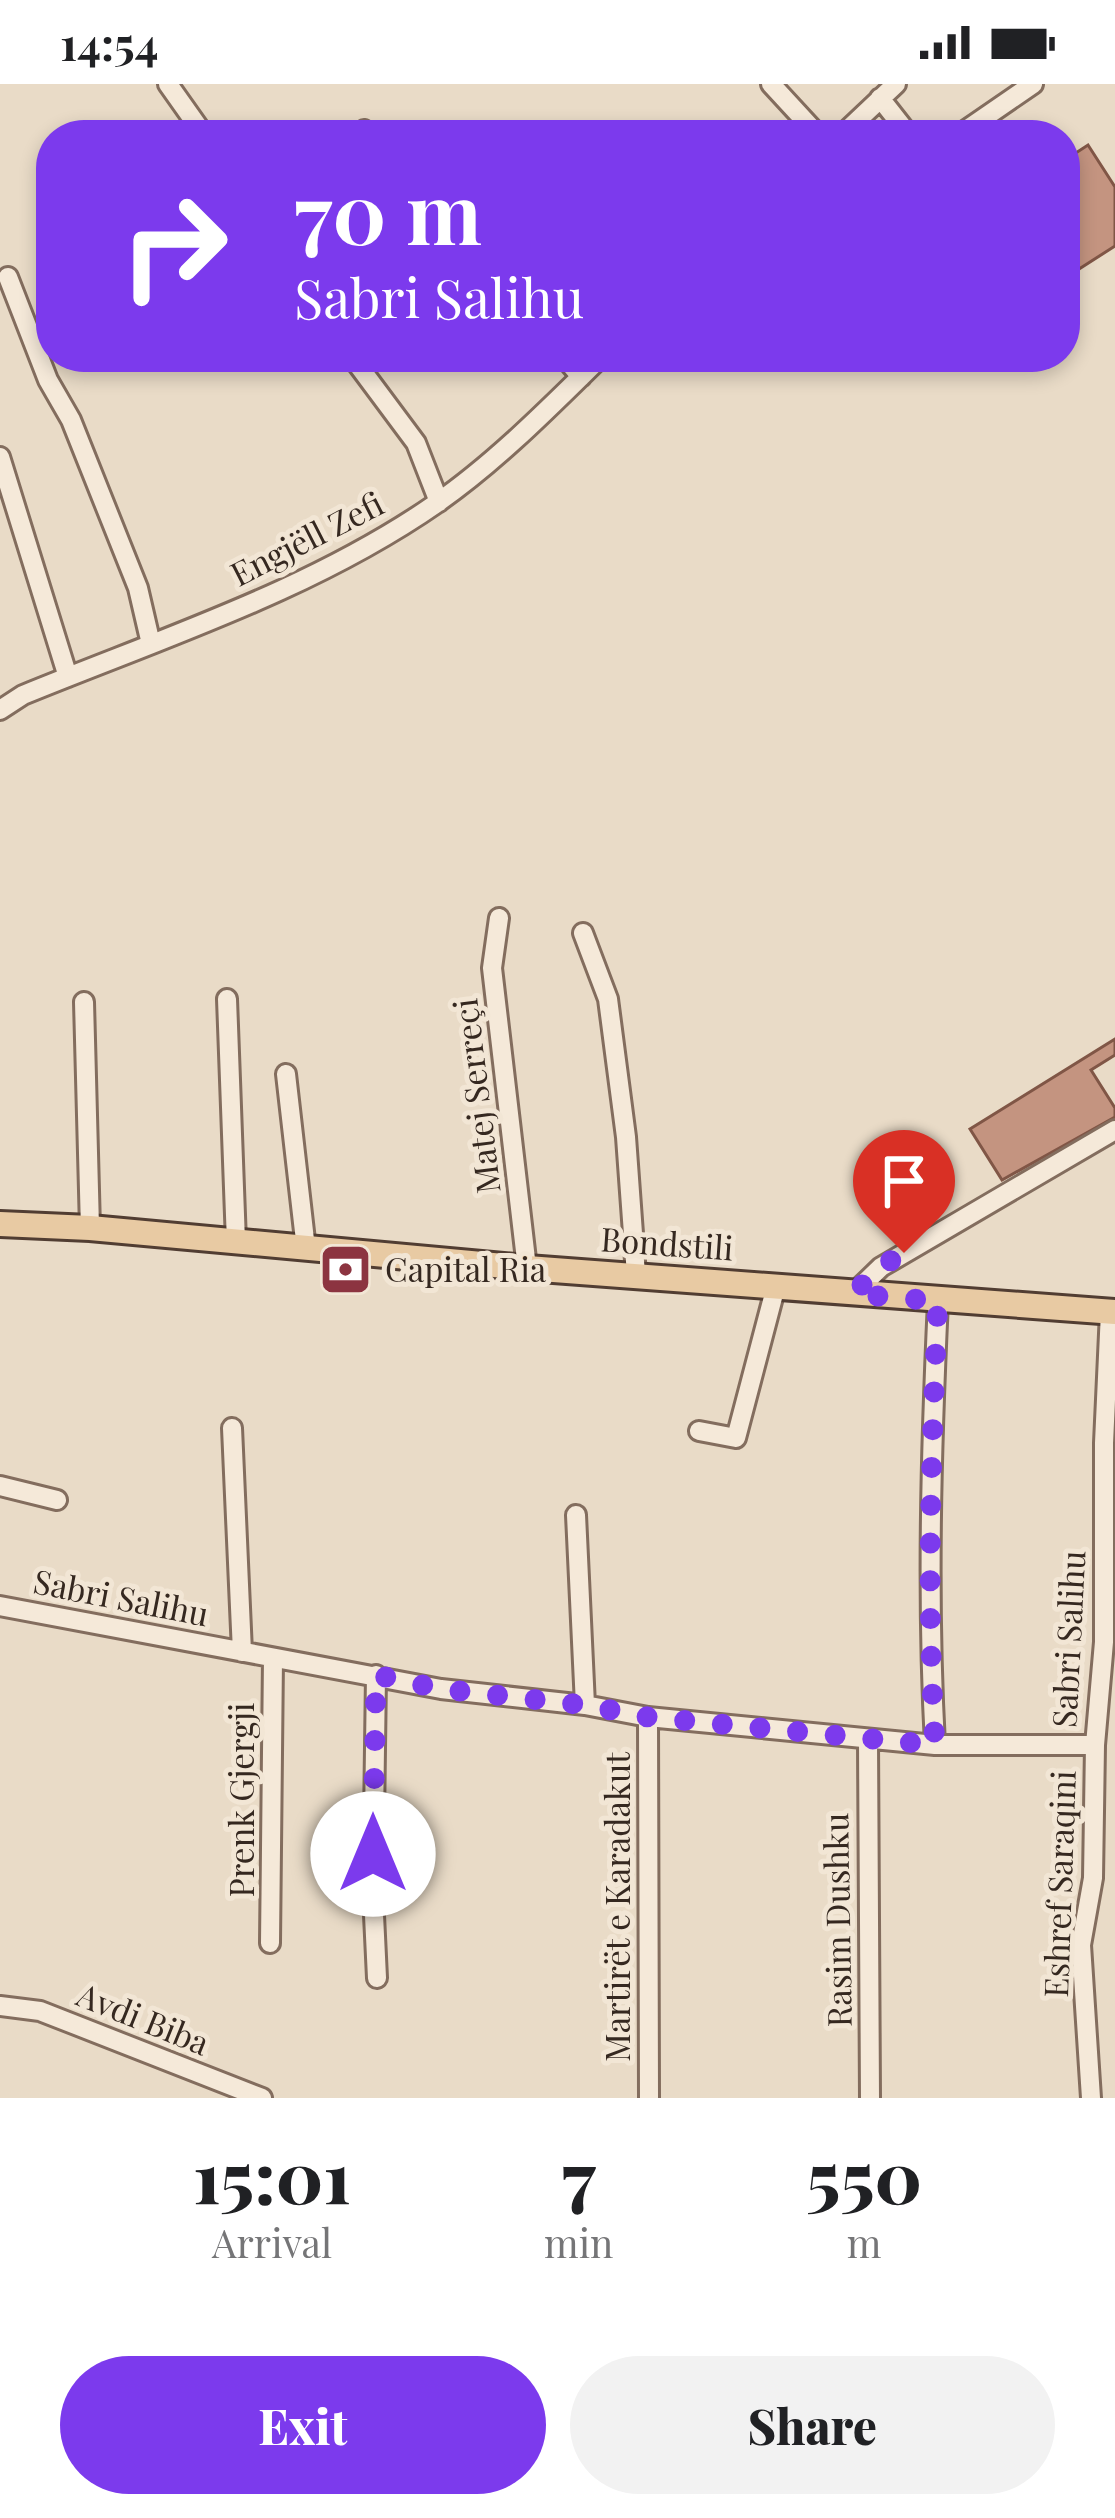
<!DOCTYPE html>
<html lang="en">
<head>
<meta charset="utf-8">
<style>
  :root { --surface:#fff; --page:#f2f2f2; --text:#202124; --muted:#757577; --accent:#7c3aed }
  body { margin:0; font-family:"Playfair Display",serif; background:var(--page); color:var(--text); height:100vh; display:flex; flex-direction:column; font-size:45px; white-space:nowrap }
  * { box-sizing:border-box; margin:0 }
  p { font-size:39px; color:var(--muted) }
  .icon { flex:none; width:66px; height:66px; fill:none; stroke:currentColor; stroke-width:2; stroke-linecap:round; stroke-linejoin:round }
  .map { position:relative; height:2014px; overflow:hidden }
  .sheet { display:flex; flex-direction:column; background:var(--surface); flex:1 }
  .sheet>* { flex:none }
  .guide { position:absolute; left:36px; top:36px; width:1044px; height:252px; border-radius:48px; box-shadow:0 6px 18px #0003; background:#7c3aed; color:#fff; overflow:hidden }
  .pin { position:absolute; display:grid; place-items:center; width:102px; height:102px; color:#fff; margin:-123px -51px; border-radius:50% 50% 50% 0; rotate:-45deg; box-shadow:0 0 12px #0007 }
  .pin .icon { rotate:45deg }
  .me { position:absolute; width:132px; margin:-66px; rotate:0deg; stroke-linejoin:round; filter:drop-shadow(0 0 9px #0008) }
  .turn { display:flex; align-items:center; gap:42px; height:252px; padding:0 60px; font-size:54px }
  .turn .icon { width:156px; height:156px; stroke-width:2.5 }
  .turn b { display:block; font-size:84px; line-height:102px }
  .eta { display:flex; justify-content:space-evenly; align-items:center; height:204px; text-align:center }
  .eta b { font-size:72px; font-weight:800; line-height:84px }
  .action { display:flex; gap:24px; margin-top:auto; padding:24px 60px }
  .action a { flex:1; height:138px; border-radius:72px; background:var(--accent); color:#fff; font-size:48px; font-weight:800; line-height:138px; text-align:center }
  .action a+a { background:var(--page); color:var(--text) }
  .status { display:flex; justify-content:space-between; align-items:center; height:84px; padding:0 60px; background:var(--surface); direction:ltr }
  .status svg { height:33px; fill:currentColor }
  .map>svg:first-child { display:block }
  .building { fill:#c49480; stroke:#805646; stroke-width:3 }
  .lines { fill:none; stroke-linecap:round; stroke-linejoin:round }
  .minor-casing { stroke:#836d5e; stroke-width:24 }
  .major-casing { stroke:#513d32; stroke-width:30 }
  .minor { stroke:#f5e9d9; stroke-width:18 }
  .major { stroke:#e8caa3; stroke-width:24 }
  .route { stroke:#7c3aed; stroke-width:21; stroke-dasharray:0 37.8 }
  .labels { text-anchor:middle; stroke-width:10; stroke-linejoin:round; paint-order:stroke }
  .street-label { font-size:33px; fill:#352820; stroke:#f2e6d5 }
  .poi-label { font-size:33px; fill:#352820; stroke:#f2e6d5; text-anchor:start }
</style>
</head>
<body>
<div class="status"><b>14:54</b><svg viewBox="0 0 49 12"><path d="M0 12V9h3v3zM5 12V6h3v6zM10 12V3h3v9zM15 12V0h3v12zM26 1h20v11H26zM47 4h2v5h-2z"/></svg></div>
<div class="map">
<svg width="1115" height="2014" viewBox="0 0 1115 2014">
  <rect width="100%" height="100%" fill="#e9dbc7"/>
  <path class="building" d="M1088,61L1115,103V162L1065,194V76Z
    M1115,955V971L1091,986L1115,1024V1033L1002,1096L970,1045Z"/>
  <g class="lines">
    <defs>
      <path id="minor" d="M168,0L204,51
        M771,0L818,51
        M880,14L909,51
        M364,46L368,51
        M842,51L896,0
        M959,51L1033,0
        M8,193L48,296L71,336L138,504L151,560
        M352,273L416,359L439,418
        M564,273L581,293
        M0,373L68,593
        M0,626L23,611C162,554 312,506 437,419C496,378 550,323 601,273
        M499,834L492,884L527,1184
        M583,849L608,915L626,1053L636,1191
        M227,915L236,1158
        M84,918L90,1144
        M286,990L306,1165
        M853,1210L881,1183L1115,1046
        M232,1344L242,1568
        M699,1347L736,1354L776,1202
        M0,1402L57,1416
        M576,1431L585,1621
        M0,1522L441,1605L585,1621L648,1633L935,1661H1095
        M376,1591L373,1810L377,1894
        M648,1633L649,2014
        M868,1657L870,2014
        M935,1661C927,1513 931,1366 938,1217
        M270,1859L273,1574
        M0,1922L40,1927L262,2014
        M1091,2014L1081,1861L1093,1794L1095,1661L1104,1558V1359L1110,1228"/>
      <path id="major" d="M0,1140L90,1144L527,1184L1115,1228"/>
    </defs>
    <use href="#minor" class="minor-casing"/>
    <use href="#major" class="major-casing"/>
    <use href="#minor" class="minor"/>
    <use href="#major" class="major"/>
  </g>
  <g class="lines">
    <path class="route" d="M373,1770L376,1591L441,1605L585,1621L648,1633L935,1661C926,1513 931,1366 938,1217L853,1210L880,1183L904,1169"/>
  </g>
  <defs>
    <symbol id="bank-square" viewBox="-11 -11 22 22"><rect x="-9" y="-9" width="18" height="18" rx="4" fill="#8c3440" stroke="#f2e6d5"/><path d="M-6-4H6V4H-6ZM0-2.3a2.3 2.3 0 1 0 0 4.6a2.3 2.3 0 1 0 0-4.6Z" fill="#fff"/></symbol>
  </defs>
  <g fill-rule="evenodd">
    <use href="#bank-square" x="316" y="1156" width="59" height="59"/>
  </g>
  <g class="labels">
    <g class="street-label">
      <text transform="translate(307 455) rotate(-27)" y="12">Engjëll Zefi</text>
      <text transform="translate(477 1012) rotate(-97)" y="12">Matej Serreçi</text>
      <text transform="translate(667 1160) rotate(4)" y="12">Bondstili</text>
      <text transform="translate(121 1514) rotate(11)" y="12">Sabri Salihu</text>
      <text transform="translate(1069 1555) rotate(-87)" y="12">Sabri Salihu</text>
      <text transform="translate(242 1716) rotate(-90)" y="12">Prenk Gjergji</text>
      <text transform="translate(1060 1800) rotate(-88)" y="12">Eshref Saraqini</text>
      <text transform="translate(618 1823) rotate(-90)" y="12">Martirët e Karadakut</text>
      <text transform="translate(838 1836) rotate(-91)" y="12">Rasim Dushku</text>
      <text transform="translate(143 1935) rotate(22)" y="12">Avdi Biba</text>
    </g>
    <g class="poi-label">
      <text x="385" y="1198">Capital Ria</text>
    </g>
  </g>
</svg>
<div class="pin" style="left:904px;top:1169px;background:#d93025"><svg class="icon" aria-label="arrive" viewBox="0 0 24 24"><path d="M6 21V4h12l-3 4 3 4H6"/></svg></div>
<svg class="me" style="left:373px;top:1770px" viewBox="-20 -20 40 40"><circle r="19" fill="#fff"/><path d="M0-13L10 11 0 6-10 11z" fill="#7c3aed"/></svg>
<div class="guide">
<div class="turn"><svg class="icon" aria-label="right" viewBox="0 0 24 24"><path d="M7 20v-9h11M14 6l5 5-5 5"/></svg><div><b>70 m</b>Sabri Salihu</div></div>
</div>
</div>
<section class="sheet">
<div class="eta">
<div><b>15:01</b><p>Arrival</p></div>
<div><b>7</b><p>min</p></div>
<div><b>550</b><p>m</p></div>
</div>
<div class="action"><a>Exit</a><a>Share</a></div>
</section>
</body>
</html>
